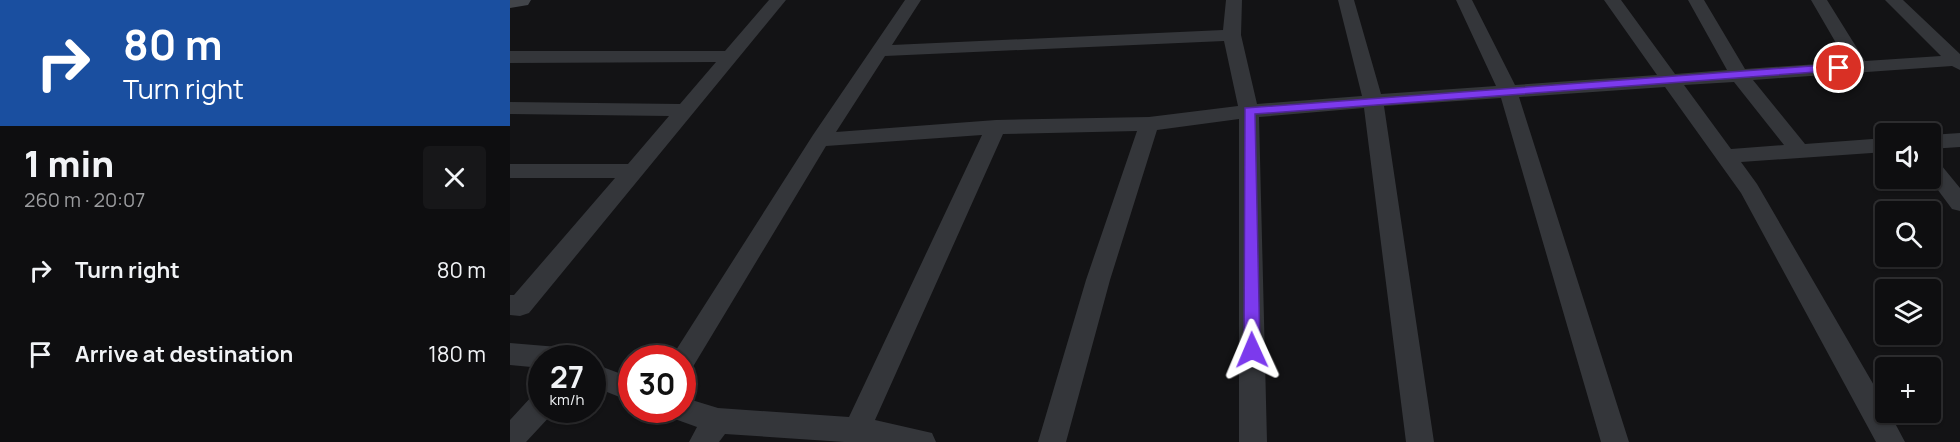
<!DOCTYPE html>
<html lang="en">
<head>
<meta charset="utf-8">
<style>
  :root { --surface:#0e0e10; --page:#171719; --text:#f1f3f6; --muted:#9b9c9f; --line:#2e2e30 }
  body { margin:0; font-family:Manrope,sans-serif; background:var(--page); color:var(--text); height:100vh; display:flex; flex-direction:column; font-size:22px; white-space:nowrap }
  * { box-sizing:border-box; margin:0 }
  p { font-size:20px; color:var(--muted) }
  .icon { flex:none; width:33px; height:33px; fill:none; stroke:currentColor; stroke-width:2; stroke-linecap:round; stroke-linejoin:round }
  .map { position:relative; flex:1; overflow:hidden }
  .sheet { display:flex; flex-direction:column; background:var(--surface); width:510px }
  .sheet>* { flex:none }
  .guide { background:#1a4fa0; color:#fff; overflow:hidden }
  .controls { position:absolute; left:1365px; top:123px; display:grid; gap:12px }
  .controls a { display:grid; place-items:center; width:66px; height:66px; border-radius:6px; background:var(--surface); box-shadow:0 2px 4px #0004,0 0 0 2px var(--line); font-size:30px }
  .speed { position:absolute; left:18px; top:345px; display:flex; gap:12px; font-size:30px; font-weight:700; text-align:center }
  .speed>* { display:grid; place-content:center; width:78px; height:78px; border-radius:50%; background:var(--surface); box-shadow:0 2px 4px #0004,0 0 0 2px var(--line); line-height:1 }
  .speed small { font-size:15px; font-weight:400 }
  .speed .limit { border:9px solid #d22; background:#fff; color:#111 }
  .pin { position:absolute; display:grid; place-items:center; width:51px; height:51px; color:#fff; margin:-26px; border:3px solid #fff; border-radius:50%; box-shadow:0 2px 6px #0007 }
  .me { position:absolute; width:66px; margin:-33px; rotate:359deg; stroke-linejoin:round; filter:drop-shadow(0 0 4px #0008) }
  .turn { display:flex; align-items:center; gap:21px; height:126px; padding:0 24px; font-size:27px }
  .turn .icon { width:78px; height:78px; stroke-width:2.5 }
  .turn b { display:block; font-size:42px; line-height:51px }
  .round { display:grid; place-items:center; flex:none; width:63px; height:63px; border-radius:6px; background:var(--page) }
  .head { display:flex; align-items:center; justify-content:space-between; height:102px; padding:0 24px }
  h1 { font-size:36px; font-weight:800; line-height:45px }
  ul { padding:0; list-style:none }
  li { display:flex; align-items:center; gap:18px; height:84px; padding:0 24px }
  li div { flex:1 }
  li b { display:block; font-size:22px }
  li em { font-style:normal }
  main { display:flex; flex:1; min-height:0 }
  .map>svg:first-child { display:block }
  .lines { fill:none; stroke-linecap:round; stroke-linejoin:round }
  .street { fill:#34363a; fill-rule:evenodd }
  .secondary { fill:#42454a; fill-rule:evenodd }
  .route { fill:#7c3aed; stroke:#51269a; stroke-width:1.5 }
</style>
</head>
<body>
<main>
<section class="sheet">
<div class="guide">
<div class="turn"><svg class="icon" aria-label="right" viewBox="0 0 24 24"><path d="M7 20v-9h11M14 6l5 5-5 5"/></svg><div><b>80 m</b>Turn right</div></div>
</div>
<div class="head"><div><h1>1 min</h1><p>260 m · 20:07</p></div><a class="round"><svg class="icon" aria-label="close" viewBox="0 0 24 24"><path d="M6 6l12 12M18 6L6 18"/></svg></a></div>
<ul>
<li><svg class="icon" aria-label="right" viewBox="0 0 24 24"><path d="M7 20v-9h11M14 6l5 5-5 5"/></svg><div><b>Turn right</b></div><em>80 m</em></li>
<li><svg class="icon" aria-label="arrive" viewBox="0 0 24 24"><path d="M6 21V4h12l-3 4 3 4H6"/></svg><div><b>Arrive at destination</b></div><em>180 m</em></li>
</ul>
</section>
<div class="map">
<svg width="1450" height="442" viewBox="0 0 1450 442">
  <rect width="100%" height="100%" fill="#131315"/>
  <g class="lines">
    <path class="street" d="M259,0H276L19,313L10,316L0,315V295H4L105,178H0V164H118L159,116L0,114V102L170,104L206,62L0,63V51H215Z
      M395,0H411L382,45L713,30L716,0H732L731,35L747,104L852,96L828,0H844L871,94L986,86L946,0H962L1005,85L1147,75L1094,0H1111L1165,74L1217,70L1178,0H1194L1235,69L1337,62L1301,0H1317L1355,61L1431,56L1375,0H1393L1450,54V70L1442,66L1243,80L1295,144L1376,138V152L1231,162L1247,184L1376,406V412H1379L1395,442H1366L1231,193L1155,87L1009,97L1119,442H1091L991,98L874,106L924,442H896L854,108L749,117L757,442H729V119L647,130L600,280L556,442H528L576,280L627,131L493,134L365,420L422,433L426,442H334L215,434L209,442H179L187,427L162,418L159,410H172V397L208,408L339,417L472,135L316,146L181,370L172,373V358H161L303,135ZM714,41L728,106L639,117L486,120L326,132L375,56ZM1224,82L1274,145L1221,149L1174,85Z
      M1450,133V147L1420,149V135Z
      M1420,158L1427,160L1450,188V211L1442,209L1419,178Z
      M0,343L48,347L57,350L61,358H32V368L0,365Z
      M82,363L122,378V402L82,386Z
      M32,393V410H44L42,414L16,442H0V420L22,396Z"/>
    <path class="secondary" d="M0,0H21L18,5L0,8Z"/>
  </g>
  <path class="route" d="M1329,64L1333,65V70L745,114L750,350L748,355L742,357L737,355L734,350L735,108Z"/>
</svg>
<div class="controls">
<a><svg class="icon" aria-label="sound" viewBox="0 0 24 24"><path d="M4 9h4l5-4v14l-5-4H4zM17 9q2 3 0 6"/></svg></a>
<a><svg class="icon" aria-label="search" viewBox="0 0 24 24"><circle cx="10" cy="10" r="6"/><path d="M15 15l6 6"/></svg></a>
<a><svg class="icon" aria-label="layers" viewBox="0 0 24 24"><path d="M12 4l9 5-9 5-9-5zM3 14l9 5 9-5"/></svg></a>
<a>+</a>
</div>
<div class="speed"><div>27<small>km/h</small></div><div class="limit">30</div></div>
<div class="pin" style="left:1329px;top:68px;background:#d93025"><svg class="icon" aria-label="arrive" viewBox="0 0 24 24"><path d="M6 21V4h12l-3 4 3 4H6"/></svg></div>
<svg class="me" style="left:742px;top:350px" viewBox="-20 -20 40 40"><path d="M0-17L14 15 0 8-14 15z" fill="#7c3aed" stroke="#fff" stroke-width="4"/></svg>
</div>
</main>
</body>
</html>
